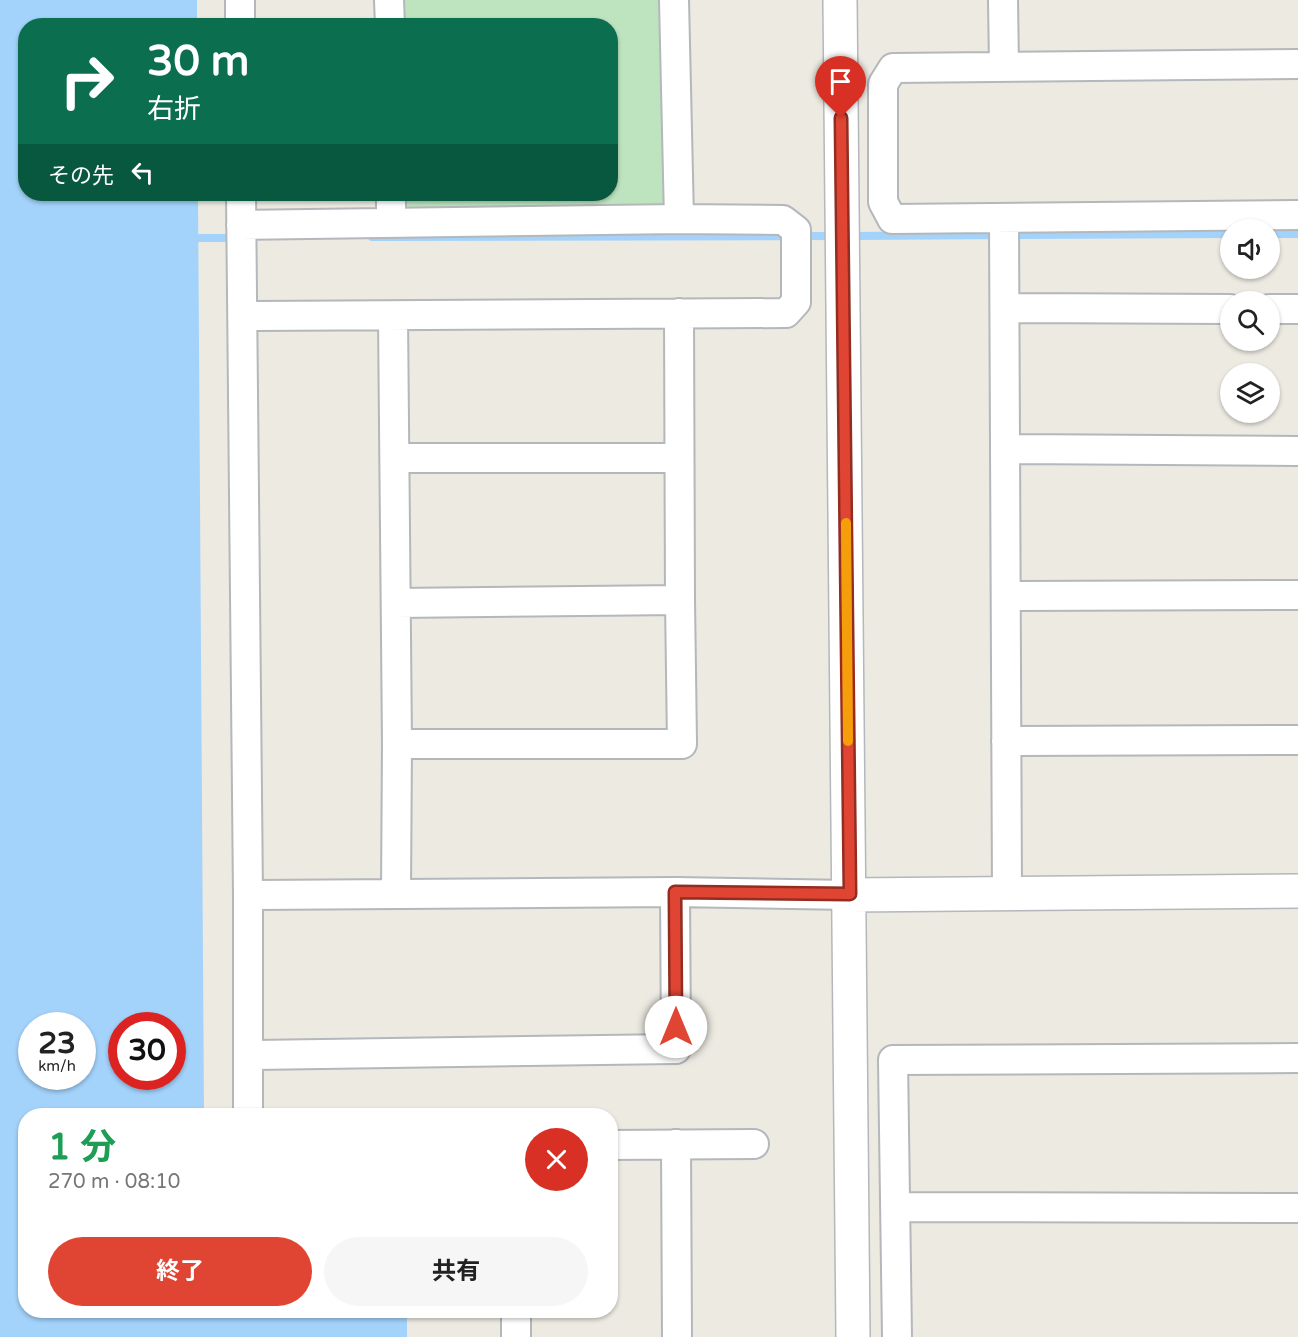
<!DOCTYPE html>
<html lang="ja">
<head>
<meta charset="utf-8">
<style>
  :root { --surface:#fff; --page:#f6f6f6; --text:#222; --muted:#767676; --accent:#e04533 }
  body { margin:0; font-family:"Varela Round","Noto Sans JP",sans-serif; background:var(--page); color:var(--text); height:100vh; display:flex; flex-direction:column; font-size:22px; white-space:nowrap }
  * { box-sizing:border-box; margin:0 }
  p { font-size:20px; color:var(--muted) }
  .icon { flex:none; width:33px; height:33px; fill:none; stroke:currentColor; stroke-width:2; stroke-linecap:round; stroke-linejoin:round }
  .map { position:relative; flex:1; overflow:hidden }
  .details { position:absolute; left:18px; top:1108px; width:600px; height:210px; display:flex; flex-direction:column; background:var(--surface); border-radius:24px; box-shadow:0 2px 4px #0004 }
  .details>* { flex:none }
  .hud { position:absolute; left:18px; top:18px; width:600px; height:183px; border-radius:24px; box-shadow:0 2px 4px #0004; background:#0b6e4f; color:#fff; overflow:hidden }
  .fabs { position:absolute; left:1220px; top:219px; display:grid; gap:12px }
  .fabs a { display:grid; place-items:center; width:60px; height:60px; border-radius:50%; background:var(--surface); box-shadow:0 2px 4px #0004; font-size:30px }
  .speed { position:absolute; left:18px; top:1012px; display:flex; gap:12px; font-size:30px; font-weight:700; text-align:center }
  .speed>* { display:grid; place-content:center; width:78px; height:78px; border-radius:50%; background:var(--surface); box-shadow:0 2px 4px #0004; line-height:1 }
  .speed small { font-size:15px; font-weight:400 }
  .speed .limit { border:9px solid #d22; background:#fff; color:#111 }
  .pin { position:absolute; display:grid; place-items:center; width:51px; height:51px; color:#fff; margin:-62px -26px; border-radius:50% 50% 50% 0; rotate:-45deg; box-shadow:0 0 6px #0007 }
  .pin .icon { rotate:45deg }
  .me { position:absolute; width:66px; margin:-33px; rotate:0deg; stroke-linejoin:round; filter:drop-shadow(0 0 4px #0008) }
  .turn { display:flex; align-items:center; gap:21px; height:126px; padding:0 30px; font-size:27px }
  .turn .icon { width:78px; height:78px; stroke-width:2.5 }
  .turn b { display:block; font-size:42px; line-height:51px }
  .then { display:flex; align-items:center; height:57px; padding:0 30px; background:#0003; gap:12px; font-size:22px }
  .round { display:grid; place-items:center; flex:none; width:63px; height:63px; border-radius:32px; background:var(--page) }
  .overview { display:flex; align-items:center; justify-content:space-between; height:102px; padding:0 30px }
  h1 { font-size:36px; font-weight:700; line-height:45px; color:#1e9e55 }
  .button { display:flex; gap:12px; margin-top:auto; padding:12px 30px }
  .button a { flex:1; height:69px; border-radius:36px; background:var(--accent); color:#fff; font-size:24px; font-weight:700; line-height:69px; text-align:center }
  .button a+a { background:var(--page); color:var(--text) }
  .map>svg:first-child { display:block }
  .green { fill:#bee3bf }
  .water { fill:#a3d2fa; fill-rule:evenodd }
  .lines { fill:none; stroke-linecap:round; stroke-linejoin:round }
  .stream { stroke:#a3d2fa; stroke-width:8 }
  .minor-casing { stroke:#b4b7bb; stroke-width:32 }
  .tertiary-casing { stroke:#b4b7bb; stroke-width:36 }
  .minor { stroke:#fff; stroke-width:28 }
  .tertiary { stroke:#fff; stroke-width:33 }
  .route-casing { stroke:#922d21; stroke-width:15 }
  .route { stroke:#e04533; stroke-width:10 }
  .slow { stroke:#f59e0b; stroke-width:10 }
</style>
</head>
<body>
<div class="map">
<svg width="1298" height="1337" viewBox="0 0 1298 1337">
  <rect width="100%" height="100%" fill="#eceae1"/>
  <path class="green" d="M389,0H674L679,219L391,222V194H610V26L390,25Z"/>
  <path class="water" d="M0,0H197V25L26,26V194H198L204,1116H26V1311H407V1337H0ZM32,1026H82V1077H32ZM122,1026H172V1077H122Z"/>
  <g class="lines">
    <path class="stream" d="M1269,234H1298
      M849,236L1230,234
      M372,237L837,236
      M198,238H237"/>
    <defs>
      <path id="minor" d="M240,0V26
        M389,0L390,26
        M674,0L679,219
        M1003,0L1004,67
        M1298,64L893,68L883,84V202L892,219L1298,215
        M241,194L248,895V1116
        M391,194V222
        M1004,218L1007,893
        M241,225L679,219L783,220L796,230V302L786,313L243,316
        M1005,308L1230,309
        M1269,309H1298
        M393,316L397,744L396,894
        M1005,449L1298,451
        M395,458H679
        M1006,596L1298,595
        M396,603L680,600
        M1006,741L1298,740
        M397,744H682L680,600L679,313
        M248,895L675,892L850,895
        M249,1055L676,1049L675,892
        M676,1144L677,1337
        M610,1145L754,1144
        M895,1207L1298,1208
        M516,1311V1337
        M897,1337L893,1060L1298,1058"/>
      <path id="tertiary" d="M840,0L853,1337
        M850,895L1298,891"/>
    </defs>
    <use href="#minor" class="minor-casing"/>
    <use href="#tertiary" class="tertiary-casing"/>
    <use href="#minor" class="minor"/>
    <use href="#tertiary" class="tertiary"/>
  </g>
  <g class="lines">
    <defs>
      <path id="route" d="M676,1027L675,892L850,894L841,118"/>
    </defs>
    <use href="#route" class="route-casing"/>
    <use href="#route" class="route"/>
    <path class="slow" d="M846,523L848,741"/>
  </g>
</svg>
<div class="fabs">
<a><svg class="icon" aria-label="sound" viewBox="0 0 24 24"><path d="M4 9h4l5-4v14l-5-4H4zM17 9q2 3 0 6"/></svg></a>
<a><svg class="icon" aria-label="search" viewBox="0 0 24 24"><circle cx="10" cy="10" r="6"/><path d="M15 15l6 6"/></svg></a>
<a><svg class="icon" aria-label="layers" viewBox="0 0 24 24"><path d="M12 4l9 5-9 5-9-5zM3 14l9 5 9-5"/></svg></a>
</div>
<div class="speed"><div>23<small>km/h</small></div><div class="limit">30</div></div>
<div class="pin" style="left:841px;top:118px;background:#d93025"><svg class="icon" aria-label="arrive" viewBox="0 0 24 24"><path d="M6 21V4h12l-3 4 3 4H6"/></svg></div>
<svg class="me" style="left:676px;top:1027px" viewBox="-20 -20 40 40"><circle r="19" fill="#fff"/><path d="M0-13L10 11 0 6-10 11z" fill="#e04533"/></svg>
<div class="hud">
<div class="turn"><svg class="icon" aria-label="right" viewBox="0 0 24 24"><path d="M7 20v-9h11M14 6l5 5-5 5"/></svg><div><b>30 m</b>右折</div></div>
<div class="then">その先<svg class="icon" aria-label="left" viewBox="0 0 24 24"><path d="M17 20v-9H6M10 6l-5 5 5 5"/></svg></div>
</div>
<section class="details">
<div class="overview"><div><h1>1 分</h1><p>270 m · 08:10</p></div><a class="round" style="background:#d93025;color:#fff"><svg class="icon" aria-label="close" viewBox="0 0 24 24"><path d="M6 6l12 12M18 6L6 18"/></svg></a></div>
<div class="button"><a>終了</a><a>共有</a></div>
</section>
</div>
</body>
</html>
